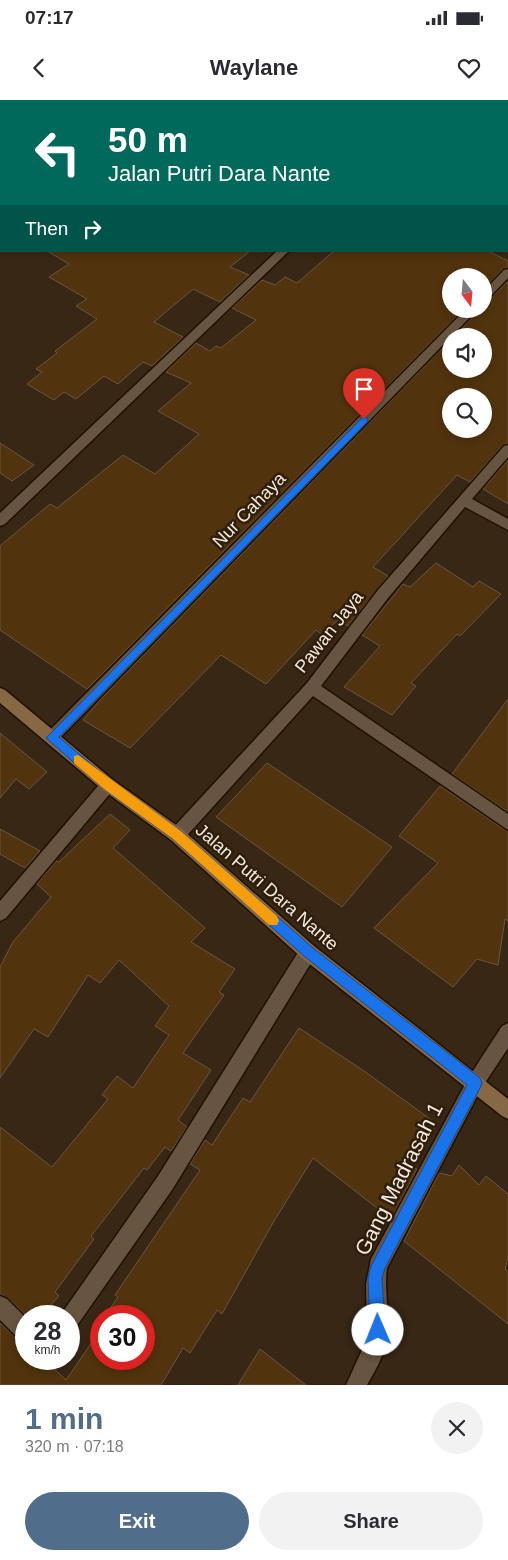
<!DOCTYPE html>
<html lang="en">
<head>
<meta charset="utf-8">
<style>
  :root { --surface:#fff; --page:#f2f2f3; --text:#2b2b33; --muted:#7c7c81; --accent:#506d8c }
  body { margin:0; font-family:Arial,sans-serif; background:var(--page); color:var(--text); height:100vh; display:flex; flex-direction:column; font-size:19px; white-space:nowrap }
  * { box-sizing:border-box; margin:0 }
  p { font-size:16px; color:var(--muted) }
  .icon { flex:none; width:28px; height:28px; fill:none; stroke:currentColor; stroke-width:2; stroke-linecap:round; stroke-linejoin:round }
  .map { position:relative; height:1285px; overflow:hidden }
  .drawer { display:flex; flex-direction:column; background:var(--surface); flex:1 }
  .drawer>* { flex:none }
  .guide { position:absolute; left:0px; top:0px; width:509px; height:152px; box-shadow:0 2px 8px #0003; background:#00695c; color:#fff; overflow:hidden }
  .needle { width:32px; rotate:164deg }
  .fabs { position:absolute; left:442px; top:168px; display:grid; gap:10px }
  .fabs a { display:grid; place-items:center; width:50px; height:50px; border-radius:50%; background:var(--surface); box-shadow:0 2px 8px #0003; font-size:25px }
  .speed { position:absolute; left:15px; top:1205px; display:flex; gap:10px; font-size:25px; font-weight:700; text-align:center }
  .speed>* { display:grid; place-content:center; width:65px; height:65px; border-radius:50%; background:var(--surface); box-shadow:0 2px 8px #0003; line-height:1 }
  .speed small { font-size:12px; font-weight:400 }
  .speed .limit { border:8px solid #d22; background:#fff; color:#111 }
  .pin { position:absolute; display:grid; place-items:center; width:42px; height:42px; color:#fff; margin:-51px -21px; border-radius:50% 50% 50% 0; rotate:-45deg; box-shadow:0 0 5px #0007 }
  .pin .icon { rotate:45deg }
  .me { position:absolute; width:55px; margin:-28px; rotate:359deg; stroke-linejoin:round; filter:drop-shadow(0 0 4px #0008) }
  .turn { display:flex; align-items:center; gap:18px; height:105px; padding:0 25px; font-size:22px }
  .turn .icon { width:65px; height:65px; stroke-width:2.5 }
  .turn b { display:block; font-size:35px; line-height:42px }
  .then { display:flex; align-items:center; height:48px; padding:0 25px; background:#0003; gap:10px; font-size:19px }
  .round { display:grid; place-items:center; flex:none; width:52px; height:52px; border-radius:26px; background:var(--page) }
  .head { display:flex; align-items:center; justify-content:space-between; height:85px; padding:0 25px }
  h1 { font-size:30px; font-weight:600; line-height:38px; color:var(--accent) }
  .cta { display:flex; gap:10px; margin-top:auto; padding:10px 25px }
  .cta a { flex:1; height:58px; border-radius:30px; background:var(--accent); color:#fff; font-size:20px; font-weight:600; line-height:58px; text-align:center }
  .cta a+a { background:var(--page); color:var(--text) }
  .status { display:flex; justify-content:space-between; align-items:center; height:35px; padding:0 25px; background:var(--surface); direction:ltr }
  .status svg { height:14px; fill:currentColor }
  header { display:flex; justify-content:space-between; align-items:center; height:65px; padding:0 25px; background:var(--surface); font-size:22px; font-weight:600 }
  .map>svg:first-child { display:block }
  .building { fill:#51330d; stroke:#695642; fill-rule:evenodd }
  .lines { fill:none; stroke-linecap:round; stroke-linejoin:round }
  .street-casing { stroke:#1f1001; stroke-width:3 }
  .secondary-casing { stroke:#1f1001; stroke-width:3 }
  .street { fill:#685541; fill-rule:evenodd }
  .secondary { fill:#876845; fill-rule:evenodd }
  .route { fill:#1a73e8; stroke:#114b97 }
  .slow { fill:#f59e0b }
  .labels { text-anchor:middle; stroke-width:5; stroke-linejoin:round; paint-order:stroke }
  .street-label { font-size:18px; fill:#f6ebdf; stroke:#2e1e0b }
  .near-street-label { font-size:21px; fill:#f6ebdf; stroke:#2e1e0b }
</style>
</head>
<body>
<div class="status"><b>07:17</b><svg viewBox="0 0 49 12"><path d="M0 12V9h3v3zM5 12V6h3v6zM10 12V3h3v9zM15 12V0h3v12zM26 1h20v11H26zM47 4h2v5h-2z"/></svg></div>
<header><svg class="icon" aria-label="back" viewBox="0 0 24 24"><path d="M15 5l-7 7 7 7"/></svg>Waylane<svg class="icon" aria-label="heart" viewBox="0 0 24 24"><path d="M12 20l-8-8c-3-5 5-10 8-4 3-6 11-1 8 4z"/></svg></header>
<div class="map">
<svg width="508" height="1285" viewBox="0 0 508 1285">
  <rect width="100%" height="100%" fill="#382714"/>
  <path class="building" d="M47,151H250L230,167L249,175L220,202L193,189L154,222L183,237L152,266L143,262L118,284L104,276L76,299L64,292L54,300L27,284L42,272L36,269L57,253L55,251L97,219L76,206L87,199L49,177L69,164Z
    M334,151H488L508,161V167L503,169L484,189V176H451V209H464L87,589L0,530V446L50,404L57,408L123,355L155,374L199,334L158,311L191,283L166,272L196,243L210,251L216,246L221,248L256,220L232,208L262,180L275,185L285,177L297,183Z
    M508,181V343L503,345L470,382L457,375L373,467L388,476L348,526L338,520L321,534L316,530L266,584L221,555L130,648L83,620L101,599L451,239V269H484V236H454L480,209H484V202L489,200ZM451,296H484V329H451Z
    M0,343L34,365L12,381L0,373Z
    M508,360V404L483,389Z
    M436,463L473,487L479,481L501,494L460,536L457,534L411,583L416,586L392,615L344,587L380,546L362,535L403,484L410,487Z
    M508,599V712L452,674Z
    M0,633L47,672L29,689L16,679L0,698Z
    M267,663L392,747L342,807L216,717Z
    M440,686L508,732V821L505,819L498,865L477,859L453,887L374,828L438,763L399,736Z
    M110,714L130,730L113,748L205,828L191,842L235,869L219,892L224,895L183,953L211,970L178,1020L187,1027L171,1051L165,1047L147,1070L144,1068L91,1136L94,1139L55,1192L59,1196L41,1216H27L8,1198L0,1194V1027L52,1067L108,999L102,995L117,976L133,988L169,935L155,926L169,906L119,860L100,883L88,875L48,937L34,929L0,978V867L13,842L51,797L37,784L56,761L59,762Z
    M0,729L40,751L25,768L0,754Z
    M299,928L364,971L437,1024L408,1068L417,1069L391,1119L313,1058L274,1121L222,1214L217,1210L190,1253L183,1248L161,1285H0V1223L18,1240L26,1244V1259H44L66,1280L101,1229V1259H144V1216H105L118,1197L115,1195L200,1070L190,1064L205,1040L212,1045L243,998L250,1002Z
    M459,1065L479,1085L486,1076L508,1094V1158L505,1169L508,1171V1224L404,1141L439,1073L452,1076Z
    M260,1249L306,1285H238Z"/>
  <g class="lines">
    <defs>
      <path id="street" d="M277,151H289L5,424L0,426V413Z
        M508,169V178L488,199L484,200V191L504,170Z
        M466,209H478L57,641L52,643L47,641L45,637L47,633Z
        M508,345V357L472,399L508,419V430L465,407L388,498L321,586L508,714V730L313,596L183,740L177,742L171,740L169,735L171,730L307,583L378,490L504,346Z
        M108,678L113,680L116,685L113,690L6,818L0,821V801L103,680Z
        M308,844L314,846L316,852L314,858L172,1090L76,1227L69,1230V1216H61L62,1213L158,1076L302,846Z
        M508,923V948L481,989L387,1168C384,1189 389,1210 388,1231C387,1250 377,1268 367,1285H346L367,1239L366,1184L371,1159L469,977L502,926Z
        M0,1196L7,1199L26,1218V1242L19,1239L0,1220Z"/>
      <path id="secondary" d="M0,588L5,590L113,680L183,730L314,846L508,999V1019L502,1016L302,858L171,740L103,690L0,603Z"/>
    </defs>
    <use href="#street" class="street-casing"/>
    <use href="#secondary" class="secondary-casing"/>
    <use href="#street" class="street"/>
    <use href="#secondary" class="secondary"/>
  </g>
  <path class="route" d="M364,316L368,319L367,322L59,637L112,682L182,732L313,848L480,978L482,983L480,988L385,1168L382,1178L385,1230L383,1236L378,1238L372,1236L370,1230L368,1178L371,1166L467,985L304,856L173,739L104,689L46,638Z"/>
  <path class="slow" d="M78,655L182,732L277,816L279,821L277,825H269L173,739L104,689L74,663V656Z"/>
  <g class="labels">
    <g class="street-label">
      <text transform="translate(249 410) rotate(-46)" y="6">Nur Cahaya</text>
      <text transform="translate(329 532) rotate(-52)" y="6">Pawan Jaya</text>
      <text transform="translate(267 787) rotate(41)" y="6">Jalan Putri Dara Nante</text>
    </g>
    <g class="near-street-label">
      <text transform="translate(399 1079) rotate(-63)" y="7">Gang Madrasah 1</text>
    </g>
  </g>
</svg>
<div class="fabs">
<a><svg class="needle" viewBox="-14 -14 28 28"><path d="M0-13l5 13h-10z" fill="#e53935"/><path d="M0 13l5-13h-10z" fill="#7c7c81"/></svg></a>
<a><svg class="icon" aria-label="sound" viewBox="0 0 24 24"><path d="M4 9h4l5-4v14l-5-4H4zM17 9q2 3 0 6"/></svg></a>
<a><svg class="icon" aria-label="search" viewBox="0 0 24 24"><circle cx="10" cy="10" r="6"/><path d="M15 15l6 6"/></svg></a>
</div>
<div class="speed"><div>28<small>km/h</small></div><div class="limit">30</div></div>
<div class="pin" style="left:364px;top:319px;background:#d93025"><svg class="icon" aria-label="arrive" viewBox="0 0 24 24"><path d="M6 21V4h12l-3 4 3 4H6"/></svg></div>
<svg class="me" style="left:378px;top:1230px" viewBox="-20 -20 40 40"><circle r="19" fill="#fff"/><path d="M0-13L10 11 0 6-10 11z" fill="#1a73e8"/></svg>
<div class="guide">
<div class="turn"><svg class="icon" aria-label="left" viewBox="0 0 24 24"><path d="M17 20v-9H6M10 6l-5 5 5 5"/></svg><div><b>50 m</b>Jalan Putri Dara Nante</div></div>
<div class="then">Then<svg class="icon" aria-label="right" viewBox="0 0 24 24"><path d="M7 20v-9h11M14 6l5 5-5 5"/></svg></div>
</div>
</div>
<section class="drawer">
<div class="head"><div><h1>1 min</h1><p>320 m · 07:18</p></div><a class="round"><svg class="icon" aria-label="close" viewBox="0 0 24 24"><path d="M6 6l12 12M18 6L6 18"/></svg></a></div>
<div class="cta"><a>Exit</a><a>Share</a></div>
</section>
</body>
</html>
